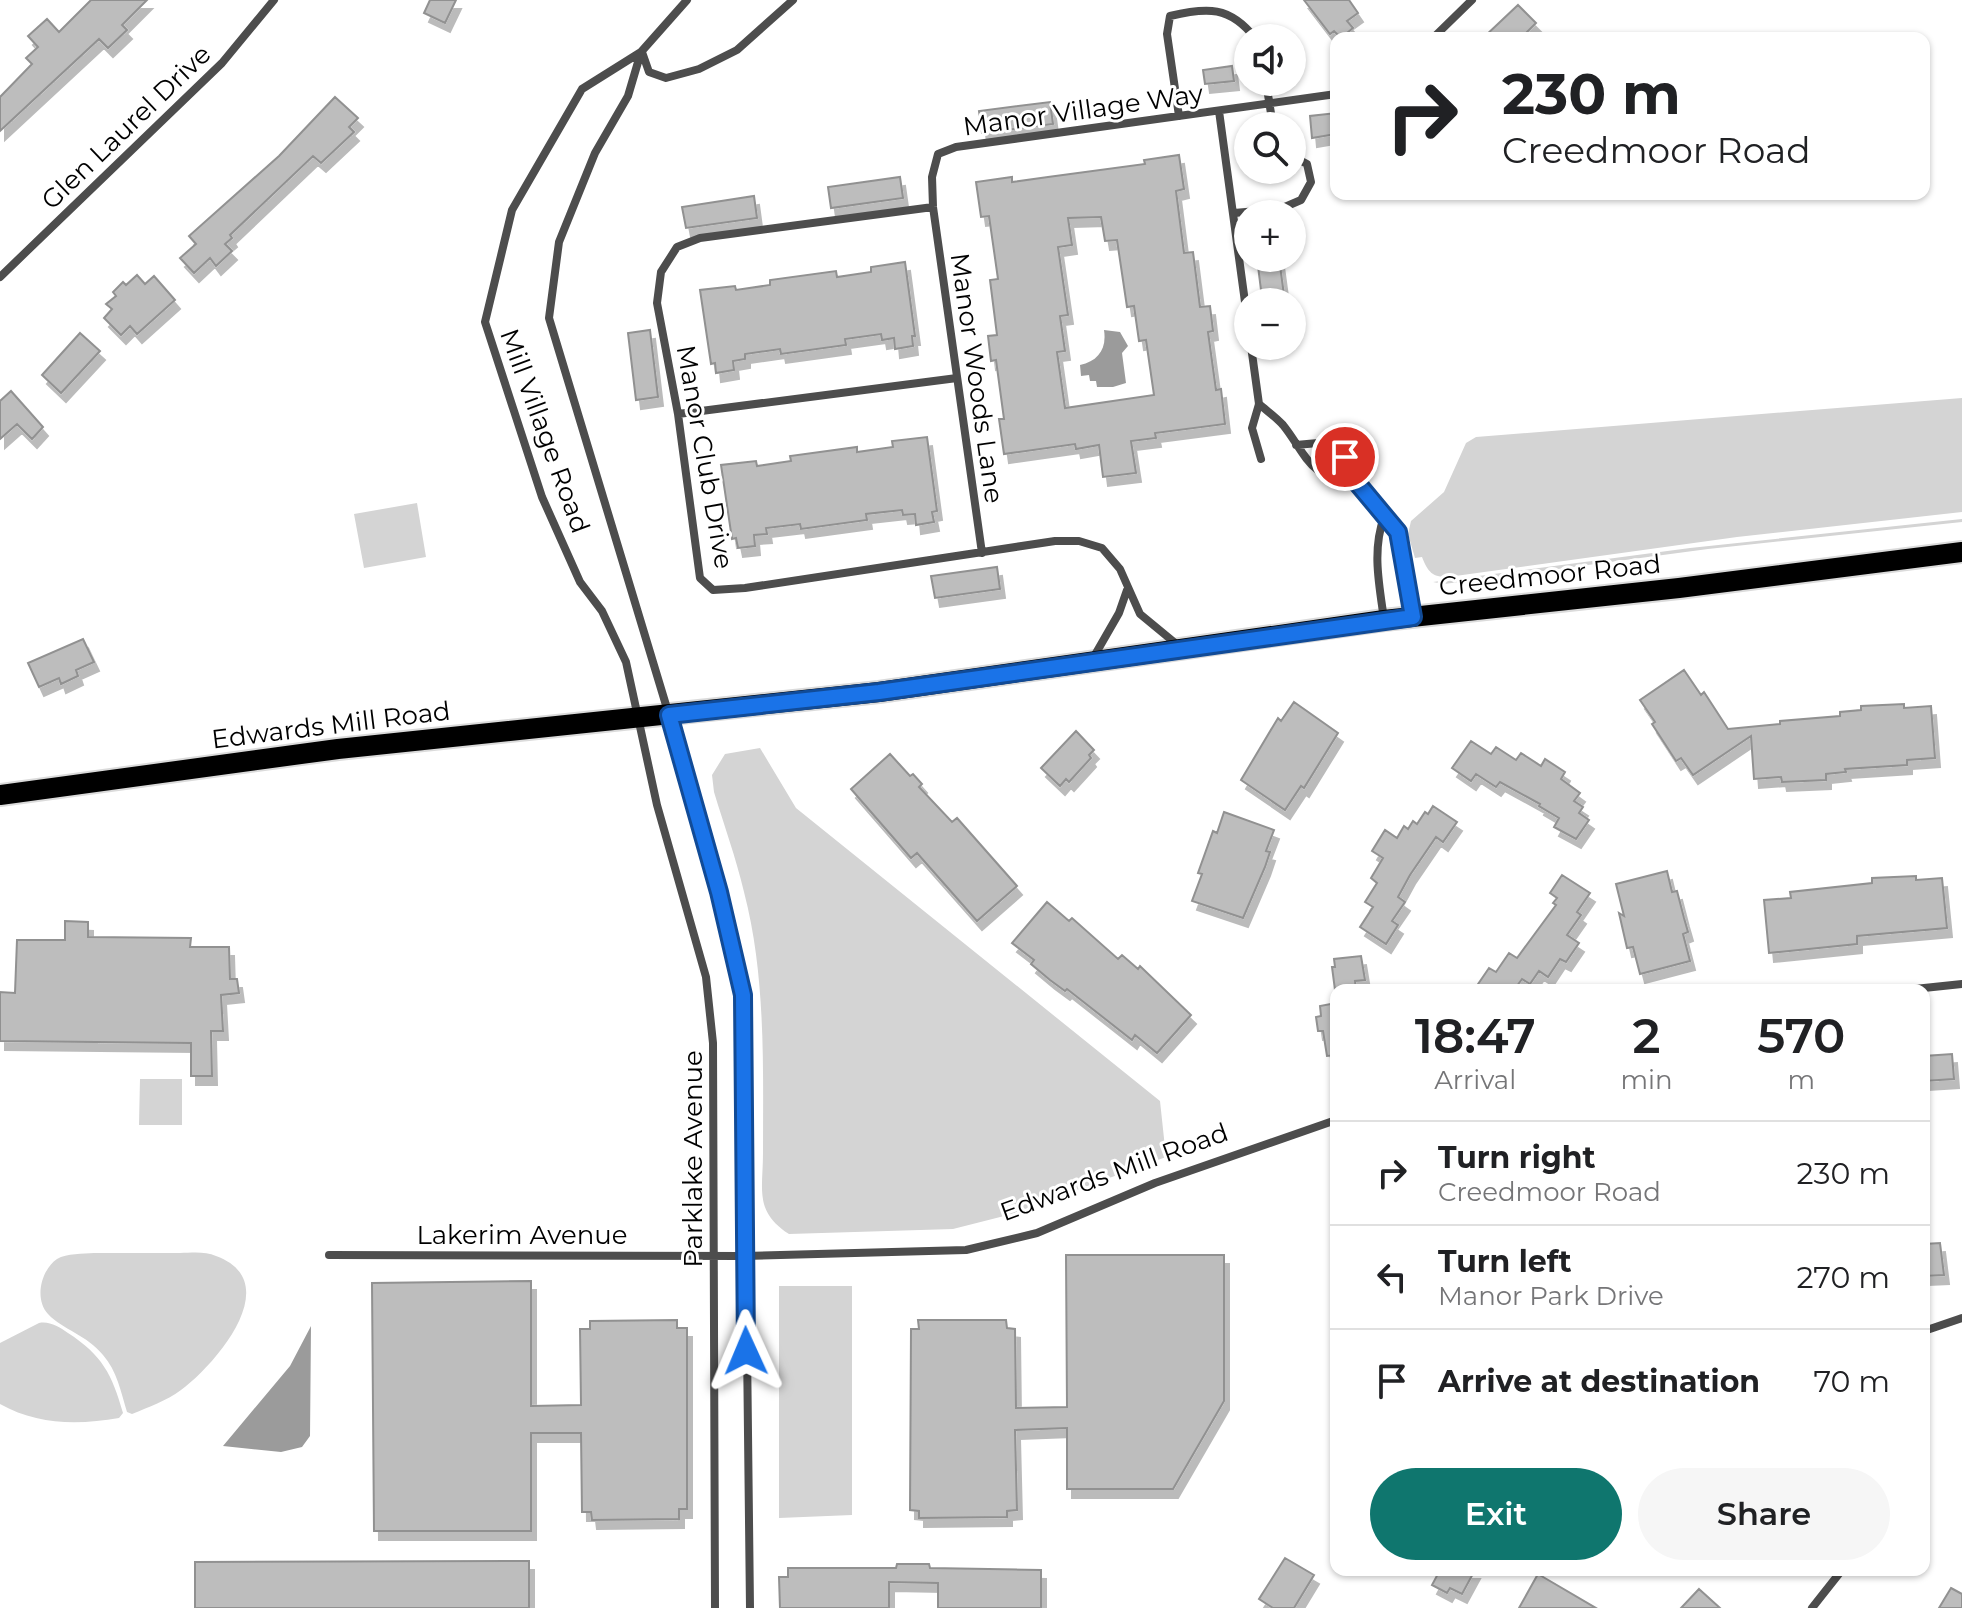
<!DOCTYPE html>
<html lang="en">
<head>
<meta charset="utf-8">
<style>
  :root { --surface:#fff; --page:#f6f6f6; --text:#202124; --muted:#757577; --line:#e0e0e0; --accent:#0f766e }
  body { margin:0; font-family:Montserrat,sans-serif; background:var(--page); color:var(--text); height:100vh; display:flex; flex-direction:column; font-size:30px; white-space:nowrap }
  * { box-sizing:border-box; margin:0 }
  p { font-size:26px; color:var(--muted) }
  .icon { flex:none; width:44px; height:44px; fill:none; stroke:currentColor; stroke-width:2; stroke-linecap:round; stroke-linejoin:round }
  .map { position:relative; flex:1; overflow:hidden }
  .side { position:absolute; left:1330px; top:984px; width:600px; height:592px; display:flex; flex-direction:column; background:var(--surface); border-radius:16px; box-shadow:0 2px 6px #0004 }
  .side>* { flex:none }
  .hud { position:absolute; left:1330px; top:32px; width:600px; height:168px; border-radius:16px; box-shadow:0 2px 6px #0004; background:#fff; color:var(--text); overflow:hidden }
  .buttons { position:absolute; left:1234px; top:24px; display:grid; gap:16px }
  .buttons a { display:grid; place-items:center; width:72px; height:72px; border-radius:50%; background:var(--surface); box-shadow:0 2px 6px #0004; font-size:40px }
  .pin { position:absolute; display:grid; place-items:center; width:68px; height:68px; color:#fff; margin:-34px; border:4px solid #fff; border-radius:50%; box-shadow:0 2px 8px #0007 }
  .me { position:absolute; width:88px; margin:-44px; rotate:359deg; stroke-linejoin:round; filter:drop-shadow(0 0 6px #0008) }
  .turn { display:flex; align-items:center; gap:28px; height:168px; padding:0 40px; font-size:36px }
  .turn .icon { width:104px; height:104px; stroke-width:2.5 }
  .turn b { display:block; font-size:56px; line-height:68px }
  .eta { display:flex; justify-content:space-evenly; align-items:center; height:136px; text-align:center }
  .eta b { font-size:48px; font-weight:600; line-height:56px }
  .action { display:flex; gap:16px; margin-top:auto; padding:16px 40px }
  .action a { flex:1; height:92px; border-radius:48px; background:var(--accent); color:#fff; font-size:32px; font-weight:600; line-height:92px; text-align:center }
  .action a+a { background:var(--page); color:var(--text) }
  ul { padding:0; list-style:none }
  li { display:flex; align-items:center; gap:24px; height:104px; padding:0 40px; border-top:2px solid var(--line) }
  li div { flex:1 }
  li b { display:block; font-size:30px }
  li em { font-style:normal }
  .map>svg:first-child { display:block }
  .green { fill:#d4d4d4 }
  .water { fill:#9b9b9b }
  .building { fill:#bdbdbd; stroke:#919191; stroke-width:2; fill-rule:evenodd; filter:url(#shadow) }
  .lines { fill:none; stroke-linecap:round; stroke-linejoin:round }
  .primary-casing { stroke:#dbdbdb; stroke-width:24 }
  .street { stroke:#4d4d4d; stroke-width:8 }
  .primary { stroke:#000; stroke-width:20 }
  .route-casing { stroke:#114b97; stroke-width:20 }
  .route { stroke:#1a73e8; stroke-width:14 }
  .labels { text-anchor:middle; stroke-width:6; stroke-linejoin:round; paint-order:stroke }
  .street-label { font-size:26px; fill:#000; stroke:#fff }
</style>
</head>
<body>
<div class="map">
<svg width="1962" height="1608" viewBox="0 0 1962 1608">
  <defs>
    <filter id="shadow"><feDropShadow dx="5" dy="9" stdDeviation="0" flood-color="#0004"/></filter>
  </defs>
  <rect width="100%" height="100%" fill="#fff"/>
  <path class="green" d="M1962,398V512L1737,537L1448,577C1432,577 1428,572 1422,557L1415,558L1408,534L1411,521L1444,492L1466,443L1476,437Z
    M417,503L426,557L364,568L354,514Z
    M1962,519V522L1708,549L1444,584L1433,582L1690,548Z
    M760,748L796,808L1160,1101L1166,1157L1012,1214L953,1229L789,1234C754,1211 763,1190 763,1153C763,1067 766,976 744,892C736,858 724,825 714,792L712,775L725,754Z
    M140,1079H182V1125H139Z
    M94,1253C123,1253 151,1253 180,1253C191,1253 205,1251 216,1256C287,1282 215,1365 181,1390C166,1401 149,1407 132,1414L127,1412C121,1392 117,1371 103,1355C87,1335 63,1330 48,1314C34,1299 41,1270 57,1259C67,1253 83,1254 94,1253Z
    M779,1286H852V1515L779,1518Z
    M39,1323C50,1321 59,1327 68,1333C102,1355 112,1374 123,1413L119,1418C78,1425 37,1425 0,1404V1343Z"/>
  <path class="water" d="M1104,330L1120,332L1128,346L1122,353L1126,383L1113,387H1097L1096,381H1090L1089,375L1081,376L1080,365C1098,361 1107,349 1104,330Z
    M311,1326L310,1436L302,1447L281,1452L223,1446L290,1366Z"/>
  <path class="building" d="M91,0H147L122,25L127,30L108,48L99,39L0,131V97L32,64L26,58L38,47L28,36L47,19L59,32Z
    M430,0H456L445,23L424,13Z
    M1304,0H1349L1358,13L1347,21L1353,28L1341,38L1334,31L1330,34Z
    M1518,5L1536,23L1521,38H1483Z
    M1232,66L1234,81L1205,84L1203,70Z
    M335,97L358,118L349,127L354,132L321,163L313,156L230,235L232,238L225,244L232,251L216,266L210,258L194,273L180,258L196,244L189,236L279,156Z
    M1050,102L1053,124L982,133L979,111Z
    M1336,113V134L1312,138L1310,116Z
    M1179,155L1184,189L1176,191L1184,253L1193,252L1200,307L1210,306L1213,331L1208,332L1216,390L1221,389L1225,424L1155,433L1156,438L1131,441L1136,473L1103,477L1099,445L1076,449L1075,444L1004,454L999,419H1004L996,360L991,361L988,336L997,335L990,280L998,279L989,216L981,217L976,182L1012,177V182L1048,177L1145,164L1144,160ZM1101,217L1105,241L1117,240L1127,307L1134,306L1139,341L1146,340L1154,395L1065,408L1057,352L1065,351L1060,316L1068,315L1058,247L1072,245L1068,218Z
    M900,177L903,198L831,208L828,187Z
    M754,196L757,218L686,228L682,207Z
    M1257,258H1279L1284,295L1262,298Z
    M905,262L915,336H912L913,346L895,349L894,338L882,340L881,334L845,339L846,345L781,354L780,349L745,354V359L733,361L734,370L716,373L715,363L711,364L700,290L735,286L736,290L770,285V280L836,271L837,277L871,272V267Z
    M137,275L145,284L154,276L175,300L137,334L130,326L121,335L104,318L112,309L106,304L116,296L113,292L123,282L126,285Z
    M650,330L658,397L636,400L628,333Z
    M80,333L100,351L61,393L42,375Z
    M11,391L43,427L32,439L17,424L0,439V401Z
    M927,437L937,511L932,512L934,522L916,525L915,514L903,515L902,510L866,514L867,520L801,529L800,524L766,528L767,534L754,535L755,546L738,548L736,538L732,539L721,465L756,461L757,466L791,461L790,456L857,447V452L893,447L892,441Z
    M997,567L1000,589L935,598L931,576Z
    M83,639L94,662L76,670L78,676L61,684L59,678L39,687L28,663Z
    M1684,670L1701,695L1704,692L1728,729L1780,724V721L1840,716V712L1861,710V706L1904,704V708L1931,706L1935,758L1907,760V765L1845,769L1846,772L1826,774V780L1782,782L1781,777L1754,779L1751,736L1693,775L1681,758L1676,761L1652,724L1655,722L1640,700Z
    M1294,702L1338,733L1304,788L1301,786L1285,810L1241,780L1278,718L1281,721Z
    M1076,731L1094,750L1089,755L1091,758L1069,782L1066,779L1060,786L1041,768Z
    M1471,741L1491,754L1496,747L1516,760L1521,753L1541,766L1545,759L1565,772L1561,779L1580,793L1574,801L1583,807L1579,813L1589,820L1576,839L1554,827L1559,818L1539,806L1540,804L1500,782L1496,787L1476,774L1471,781L1452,768Z
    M890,754L910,776L913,774L922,784L919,787L952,822L957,818L1017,886L977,921L917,853L911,858L851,789Z
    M1433,806L1457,822L1443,842L1436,837L1410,875L1398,897L1405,902L1392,921L1398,925L1386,944L1360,927L1373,907L1365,902L1377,883L1371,878L1383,858L1372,851L1385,830L1397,838L1404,826L1408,829L1413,821L1417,824L1425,812L1428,814Z
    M1224,812L1274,830L1266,851L1270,852L1265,867L1243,918L1192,901L1202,874L1198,873L1213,831L1217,833Z
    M1667,871L1672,892L1677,891L1684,918L1688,932L1683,934L1690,961L1640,974L1633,947L1627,948L1619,913L1624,916L1616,884Z
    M1562,875L1590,893L1577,912L1581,915L1567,935L1579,943L1566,962L1560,959L1548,977L1539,971L1530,984L1522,979L1514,990H1474L1489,968L1496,972L1509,953L1517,958L1556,905L1553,903L1557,898L1550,893Z
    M1916,876V880L1942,878L1947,928L1857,936V944L1769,953L1764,900L1791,898L1790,892L1872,883V878Z
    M1047,902L1069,921L1072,918L1118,959L1122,955L1138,969L1140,966L1191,1015L1157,1053L1135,1035L1132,1040L1067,989L1065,991L1050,980L1031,964L1034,960L1012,943Z
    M65,921L88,922V937L191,938L190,947H229L230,979H237L239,993L221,995L223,1031H211L212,1076H191V1043L0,1041V992L15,993L17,940H65Z
    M1361,956L1365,980L1355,981L1356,990H1335L1332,967H1335L1334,959Z
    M1336,1003V1055L1327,1056L1323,1031H1318L1316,1017L1321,1016L1320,1006Z
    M1952,1054L1954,1079L1924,1081V1056Z
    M1940,1243L1944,1275L1924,1276V1244Z
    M1066,1255H1224V1401L1173,1489H1067V1428L1015,1430L1017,1510L1007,1511V1517L919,1518V1511L910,1510L911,1329H919L918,1320H1006L1007,1328L1015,1329L1016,1408L1067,1407Z
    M531,1281V1406L581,1405L580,1329H590V1321L677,1320V1328H687V1509H679V1519L592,1520L591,1512H582L581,1433H531V1531H374L372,1283Z
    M1285,1558L1314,1575L1294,1608H1273L1259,1599Z
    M529,1561V1608H195V1562Z
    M897,1564H929L930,1568L1041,1570V1608H938V1583L889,1582V1608H780L779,1577H788V1568H896Z
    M1440,1570H1475L1462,1594L1450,1588L1447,1593L1432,1585Z
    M1538,1574L1596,1608H1519Z
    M1951,1588L1962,1594V1608H1939Z
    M1699,1589L1720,1608H1681Z"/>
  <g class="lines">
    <defs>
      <path id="primary" d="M0,795L338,749L879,692L1384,620L1679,588L1962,552"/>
    </defs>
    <use href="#primary" class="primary-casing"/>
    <path class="street" d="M687,0L641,52L582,89L512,210L485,322L542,497L580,582L602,611L626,662L657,805L706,977L713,1043L715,1608
      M1433,38L1472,0
      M641,52L628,96L595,153L559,242L549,318L669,715L719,892L743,995L750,1608
      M642,52L649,72L666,78L699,69L737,50L793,0
      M1266,82L1273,126
      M1219,111L1248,324
      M1179,116L1167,34L1170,16C1207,7 1230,6 1255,38
      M933,207L700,238L677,247L661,272L657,303L678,414L700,578L713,590L745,588L1055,541H1079L1102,548L1120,569L1140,614L1180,647
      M1234,213L1280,209L1301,200L1311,182L1307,164L1292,156
      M0,277L222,63L274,0
      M1251,346L1259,404L1252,428L1261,459
      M1259,404C1267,411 1276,417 1283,425C1305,452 1310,482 1353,478
      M678,414L957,378
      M1296,445L1318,443L1350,459L1353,478L1398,532L1413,616
      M1384,517C1372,550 1379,584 1384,619
      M982,553L933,207L932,177L938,154L956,147L1336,94
      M1092,660L1119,613L1127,590
      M1905,990L1962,984
      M329,1255L744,1256L966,1250L1037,1233L1155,1183L1336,1120
      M1924,1331L1962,1318
      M1812,1608L1842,1570"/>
    <use href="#primary" class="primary"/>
  </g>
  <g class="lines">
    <defs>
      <path id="route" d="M746,1351L743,995L719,892L669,715L879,692L1413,617L1398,532L1353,478L1350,459L1345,457"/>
    </defs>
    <use href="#route" class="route-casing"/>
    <use href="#route" class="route"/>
  </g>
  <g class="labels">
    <g class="street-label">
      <text transform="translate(1083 110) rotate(-8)" y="9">Manor Village Way</text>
      <text transform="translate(126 127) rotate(-44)" y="9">Glen Laurel Drive</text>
      <text transform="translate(977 378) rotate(82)" y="9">Manor Woods Lane</text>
      <text transform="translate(545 431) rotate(70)" y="9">Mill Village Road</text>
      <text transform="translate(705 457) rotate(80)" y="9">Manor Club Drive</text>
      <text transform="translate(1550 575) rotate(-6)" y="9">Creedmoor Road</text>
      <text transform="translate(331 725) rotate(-7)" y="9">Edwards Mill Road</text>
      <text transform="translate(693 1159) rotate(-90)" y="9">Parklake Avenue</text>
      <text transform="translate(1114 1172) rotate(-20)" y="9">Edwards Mill Road</text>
      <text x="522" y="1244">Lakerim Avenue</text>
    </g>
  </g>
</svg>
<div class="buttons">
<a><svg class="icon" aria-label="sound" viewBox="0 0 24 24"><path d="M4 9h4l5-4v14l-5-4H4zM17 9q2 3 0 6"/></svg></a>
<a><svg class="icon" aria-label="search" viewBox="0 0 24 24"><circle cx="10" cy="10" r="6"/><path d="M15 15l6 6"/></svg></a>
<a>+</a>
<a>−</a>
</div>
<div class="pin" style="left:1345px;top:457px;background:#d93025"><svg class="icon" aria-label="arrive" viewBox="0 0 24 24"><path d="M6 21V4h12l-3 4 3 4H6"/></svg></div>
<svg class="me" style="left:746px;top:1351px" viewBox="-20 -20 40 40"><path d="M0-17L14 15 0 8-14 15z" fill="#1a73e8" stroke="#fff" stroke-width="4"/></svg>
<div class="hud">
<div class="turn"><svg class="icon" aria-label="right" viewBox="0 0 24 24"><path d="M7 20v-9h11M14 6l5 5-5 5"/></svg><div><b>230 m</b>Creedmoor Road</div></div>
</div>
<section class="side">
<div class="eta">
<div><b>18:47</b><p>Arrival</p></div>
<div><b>2</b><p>min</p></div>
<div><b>570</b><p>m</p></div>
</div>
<ul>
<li><svg class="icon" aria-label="right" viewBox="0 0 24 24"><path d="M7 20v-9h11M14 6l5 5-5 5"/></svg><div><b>Turn right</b><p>Creedmoor Road</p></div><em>230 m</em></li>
<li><svg class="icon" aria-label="left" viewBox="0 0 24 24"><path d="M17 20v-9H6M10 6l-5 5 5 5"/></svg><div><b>Turn left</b><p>Manor Park Drive</p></div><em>270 m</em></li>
<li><svg class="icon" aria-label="arrive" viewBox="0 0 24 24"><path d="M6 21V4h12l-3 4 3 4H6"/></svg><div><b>Arrive at destination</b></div><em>70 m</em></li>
</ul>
<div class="action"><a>Exit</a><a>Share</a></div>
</section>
</div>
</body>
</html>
